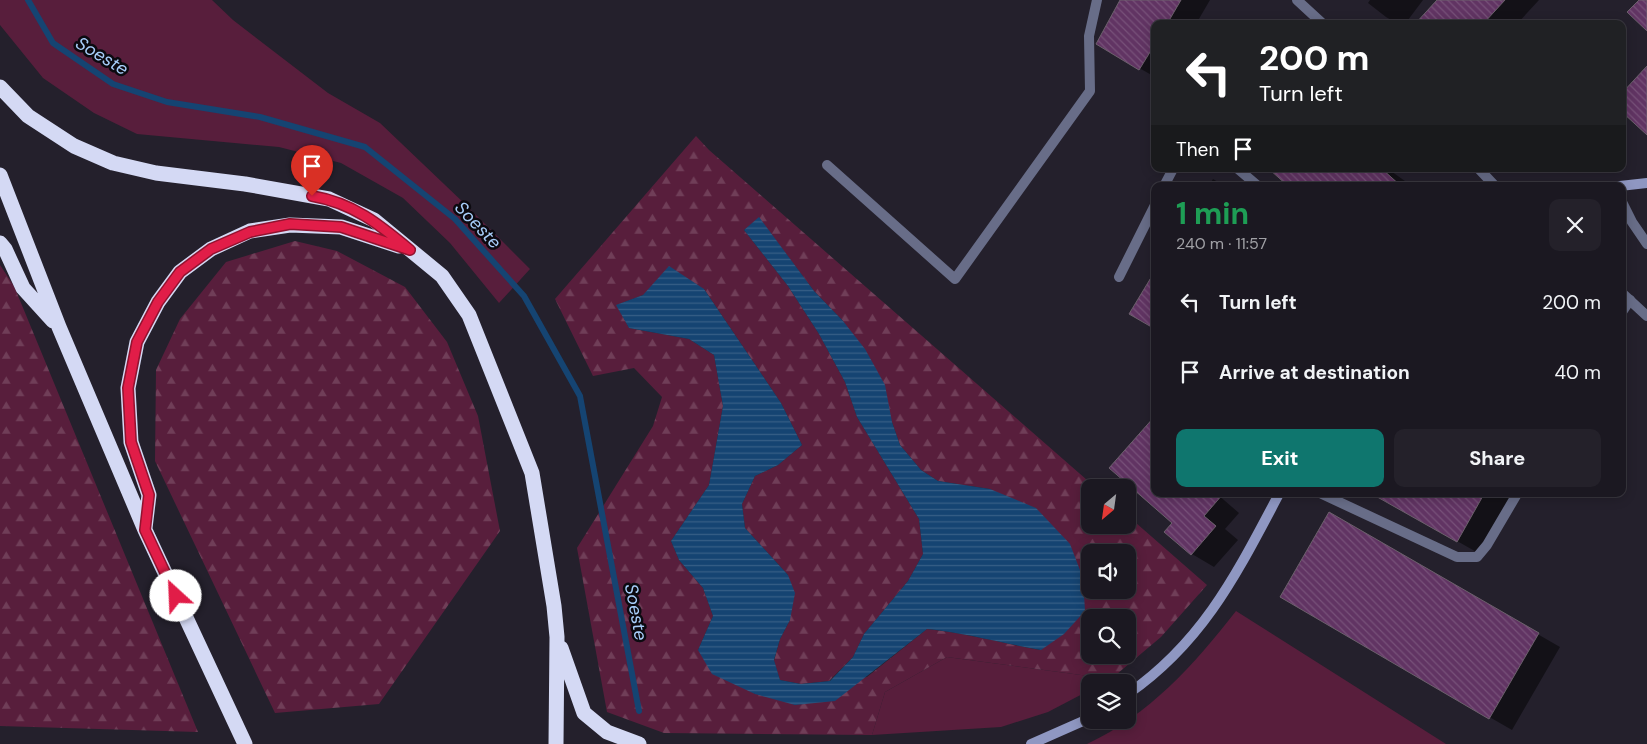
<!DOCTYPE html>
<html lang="en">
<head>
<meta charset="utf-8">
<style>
  :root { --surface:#1b1821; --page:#24212a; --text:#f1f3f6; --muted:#a0a0a5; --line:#39373f; --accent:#0f766e }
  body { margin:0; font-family:"DM Sans",sans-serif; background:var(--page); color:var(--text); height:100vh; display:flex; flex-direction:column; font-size:19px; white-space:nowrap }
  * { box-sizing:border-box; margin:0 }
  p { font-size:16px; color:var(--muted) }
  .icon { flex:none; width:28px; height:28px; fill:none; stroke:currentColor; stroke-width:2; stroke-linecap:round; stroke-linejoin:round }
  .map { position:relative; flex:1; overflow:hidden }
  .details { position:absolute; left:1151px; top:182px; width:475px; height:315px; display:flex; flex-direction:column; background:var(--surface); border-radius:10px; box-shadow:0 2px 12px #0003,0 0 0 1px var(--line) }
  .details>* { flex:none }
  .guide { position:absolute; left:1151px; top:20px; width:475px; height:152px; border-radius:10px; box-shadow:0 2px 12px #0003,0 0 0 1px var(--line); background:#202124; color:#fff; overflow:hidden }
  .needle { width:32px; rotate:209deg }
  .controls { position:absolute; left:1081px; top:479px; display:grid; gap:10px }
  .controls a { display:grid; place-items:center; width:55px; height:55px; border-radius:10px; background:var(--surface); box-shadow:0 2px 12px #0003,0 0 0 1px var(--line); font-size:25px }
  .pin { position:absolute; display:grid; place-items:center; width:42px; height:42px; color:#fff; margin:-51px -21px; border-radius:50% 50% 50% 0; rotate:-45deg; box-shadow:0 0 5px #0007 }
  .pin .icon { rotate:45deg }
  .me { position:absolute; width:55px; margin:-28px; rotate:335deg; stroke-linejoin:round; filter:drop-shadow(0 0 4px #0008) }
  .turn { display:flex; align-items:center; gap:18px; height:105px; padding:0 25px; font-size:22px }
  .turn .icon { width:65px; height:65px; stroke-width:2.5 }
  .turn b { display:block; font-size:35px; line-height:42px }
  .then { display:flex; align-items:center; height:48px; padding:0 25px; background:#0003; gap:10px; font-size:19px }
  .round { display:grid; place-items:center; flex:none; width:52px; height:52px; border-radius:10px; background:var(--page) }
  .overview { display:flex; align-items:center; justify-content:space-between; height:85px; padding:0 25px }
  h1 { font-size:30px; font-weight:700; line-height:38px; color:#1e9e55 }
  .primary-button { display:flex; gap:10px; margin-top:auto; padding:10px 25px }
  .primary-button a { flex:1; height:58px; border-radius:10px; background:var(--accent); color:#fff; font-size:20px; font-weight:700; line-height:58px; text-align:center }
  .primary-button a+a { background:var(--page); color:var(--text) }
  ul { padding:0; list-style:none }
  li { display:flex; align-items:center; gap:15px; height:70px; padding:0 25px }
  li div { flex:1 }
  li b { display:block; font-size:19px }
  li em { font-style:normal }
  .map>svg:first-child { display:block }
  .grass { fill:#581e3c }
  .forest { fill:url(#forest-firs); fill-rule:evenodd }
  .water { fill:url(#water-rules) }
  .shadow { fill:#0007 }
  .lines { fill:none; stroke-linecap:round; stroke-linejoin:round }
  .stream { stroke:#154472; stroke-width:6 }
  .building { fill:url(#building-back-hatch); stroke:#6c606c }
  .lane { stroke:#686d88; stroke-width:10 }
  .street { stroke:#686d88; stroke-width:10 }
  .secondary { stroke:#8f97c2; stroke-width:10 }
  .highway { stroke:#d4d9f4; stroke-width:15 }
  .route-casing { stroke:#92132f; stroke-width:12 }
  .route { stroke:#e11d48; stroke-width:9 }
  .labels { text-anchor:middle; stroke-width:5; stroke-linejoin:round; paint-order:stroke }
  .water-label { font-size:18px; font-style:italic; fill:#a7cdf9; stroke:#0c0a10 }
</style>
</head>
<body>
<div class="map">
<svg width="1647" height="744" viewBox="0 0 1647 744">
  <defs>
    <pattern id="forest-firs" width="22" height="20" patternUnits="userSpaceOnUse" patternTransform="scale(1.25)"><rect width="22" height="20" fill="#581e3c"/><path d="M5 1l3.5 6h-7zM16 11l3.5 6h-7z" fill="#703e58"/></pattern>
    <pattern id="water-rules" width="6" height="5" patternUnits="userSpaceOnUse" patternTransform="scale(1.25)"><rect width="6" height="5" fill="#154472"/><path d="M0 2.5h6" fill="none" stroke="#375f86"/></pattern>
    <pattern id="building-back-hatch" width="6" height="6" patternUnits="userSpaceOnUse" patternTransform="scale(1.25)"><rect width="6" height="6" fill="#613463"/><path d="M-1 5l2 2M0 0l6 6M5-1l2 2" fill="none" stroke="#775179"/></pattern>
  </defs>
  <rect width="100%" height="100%" fill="#24202c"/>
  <path class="grass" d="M0,0H212L233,20L328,93L380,123L466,205L530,269L499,303L450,243L403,198L341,163L279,147L137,134L94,113L43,78L0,25Z
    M1236,611L1446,744H1087C1149,715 1194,665 1236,611Z
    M947,657L1111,679L1105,682H1090V690L1048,712L1001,727L872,735L885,692Z"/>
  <path class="forest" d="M696,136L709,150L1095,487L1090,488V525H1128V516L1207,585L1161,637L1111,679L947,657L885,692L872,735L664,733L607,712L577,548L653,426L662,397L634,368L593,376L555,299ZM759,218L814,291L843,321L892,422L900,445L921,470L938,481L990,489L1040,650C1002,643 965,633 927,629L867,677L755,694L698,650L713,616L703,588L679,560L671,541L709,485L723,406L714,355L689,339L629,328L617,305L643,295L704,289L781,403L802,445L778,465L755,476L742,504L745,528L788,575L790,620L780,639L774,661L780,680L801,684L829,681L853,657L864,634L908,581L923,554L919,519L857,417L845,382L819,334L788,286L744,230ZM1090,552H1128V590H1090ZM1090,618H1128V655H1090Z
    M295,241L337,251L405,287L447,342L478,416L500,531L379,704L275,713L155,461L156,370L180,319L226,262Z
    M0,265L14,286L198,732L0,726Z"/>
  <path class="water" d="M759,217L814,291L843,321L865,349L885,385L892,422L900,445L921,470L938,481L990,489L1036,508L1070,544L1083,578L1085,611L1064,634L1041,650C1002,643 965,633 927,629L835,701L795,705L755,694L712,674L698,650L713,616L703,588L679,560L671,541L709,485L723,406L714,355L689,339L629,328L616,305L643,295L669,266L704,289L781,403L802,445L778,465L755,476L742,504L745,528L788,575L795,593L790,620L780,639L774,660L780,680L801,684L830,681L853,657L864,634L908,581L923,554L919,519L857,417L845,382L819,334L788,286L744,230Z"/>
  <path class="shadow" d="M1122,0H1210L1196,24H1155V77L1097,44Z
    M1370,0H1423L1405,24H1398L1386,17L1368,3Z
    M1438,0H1539L1517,24H1417Z
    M1271,169H1388L1412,186H1290Z
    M1213,179L1225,186H1209Z
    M1155,261V271L1151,269Z
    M1155,418V494H1217L1239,513L1225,529L1238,540L1214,567L1192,554L1166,532L1174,523L1111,467Z
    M1374,494H1514L1480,554Z
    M1329,514L1560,647L1512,730L1281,597Z"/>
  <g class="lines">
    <path class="stream" d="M28,0L53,43L113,84L167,102L260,117L365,147L455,219L524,296L580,396L639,711"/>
  </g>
  <path class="building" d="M1120,0H1181L1167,24H1155V44L1139,70L1096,44Z
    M1437,0H1505L1483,24H1415Z
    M1639,0H1647V31L1627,12Z
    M1647,66V135L1622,112V93Z
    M1269,169H1382L1401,186H1288Z
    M1155,271V329L1129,314Z
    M1155,416V494H1223L1204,516L1216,526L1191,555L1164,532L1172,523L1109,468Z
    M1372,494H1484L1457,542Z
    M1329,512L1539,633L1489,719L1280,597Z"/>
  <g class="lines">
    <path class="lane" d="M827,165L955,279L1090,91L1089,36L1097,0
      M1238,169L1258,186
      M1164,186L1173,169
      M1622,202L1632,222L1647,244
      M1119,277L1155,205
      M1622,312L1630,300
      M1322,494L1457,557H1477L1487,545L1517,494"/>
    <path class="street" d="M1297,0L1323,24
      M1479,169L1495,186
      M1622,293L1647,316"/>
    <path class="secondary" d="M1620,186L1647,183
      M1128,694C1204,641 1237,573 1279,494
      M1031,744L1090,718"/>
    <path class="highway" d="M0,87L28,116L74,146L113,163L156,173L245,184L329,199L374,220L442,276L469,315L532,473L554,606L557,637L556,744
      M0,175L59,327L145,530L245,744
      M0,243L5,249L23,288L53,321
      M145,528L149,495L131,442L128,388L137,342L158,302L180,272L211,249L250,231L290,225L341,227L399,246
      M561,648L584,713L607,732L639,744"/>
  </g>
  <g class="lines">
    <defs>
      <path id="route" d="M176,596L145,530L149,495L131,442L128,388L137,342L158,302L180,272L211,249L250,232L290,224L341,227L410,250C379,224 353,203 312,196"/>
    </defs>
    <use href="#route" class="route-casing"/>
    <use href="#route" class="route"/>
  </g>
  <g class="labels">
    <g class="water-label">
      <text transform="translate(102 56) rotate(31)" y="6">Soeste</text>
      <text transform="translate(478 225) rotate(46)" y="6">Soeste</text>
      <text transform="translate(636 612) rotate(79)" y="6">Soeste</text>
    </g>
  </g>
</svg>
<div class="controls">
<a><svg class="needle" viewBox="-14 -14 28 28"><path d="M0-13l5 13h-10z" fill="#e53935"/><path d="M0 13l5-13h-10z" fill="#a0a0a5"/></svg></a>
<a><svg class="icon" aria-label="sound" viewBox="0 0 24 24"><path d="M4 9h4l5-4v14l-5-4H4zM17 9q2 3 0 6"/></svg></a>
<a><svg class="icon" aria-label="search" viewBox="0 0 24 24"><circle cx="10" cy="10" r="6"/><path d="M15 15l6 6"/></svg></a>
<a><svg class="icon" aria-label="layers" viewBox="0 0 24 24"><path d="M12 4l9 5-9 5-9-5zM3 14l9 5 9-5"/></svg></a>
</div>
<div class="pin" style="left:312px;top:196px;background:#d93025"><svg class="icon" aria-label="arrive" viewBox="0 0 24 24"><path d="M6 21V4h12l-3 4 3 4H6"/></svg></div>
<svg class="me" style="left:176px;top:596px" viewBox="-20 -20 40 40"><circle r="19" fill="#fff"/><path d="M0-13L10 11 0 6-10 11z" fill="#e11d48"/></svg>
<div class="guide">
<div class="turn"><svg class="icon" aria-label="left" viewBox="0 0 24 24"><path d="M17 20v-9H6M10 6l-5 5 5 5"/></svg><div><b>200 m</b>Turn left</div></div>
<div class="then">Then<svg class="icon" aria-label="arrive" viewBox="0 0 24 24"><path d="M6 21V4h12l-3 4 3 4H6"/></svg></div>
</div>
<section class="details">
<div class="overview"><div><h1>1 min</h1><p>240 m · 11:57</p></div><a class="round"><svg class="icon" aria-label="close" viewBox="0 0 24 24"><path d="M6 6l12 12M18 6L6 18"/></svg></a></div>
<ul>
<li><svg class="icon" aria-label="left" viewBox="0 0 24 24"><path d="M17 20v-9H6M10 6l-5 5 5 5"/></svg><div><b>Turn left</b></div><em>200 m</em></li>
<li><svg class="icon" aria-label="arrive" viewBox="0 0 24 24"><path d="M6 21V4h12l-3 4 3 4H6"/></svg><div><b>Arrive at destination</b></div><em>40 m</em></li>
</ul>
<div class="primary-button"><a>Exit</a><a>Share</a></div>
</section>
</div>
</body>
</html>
